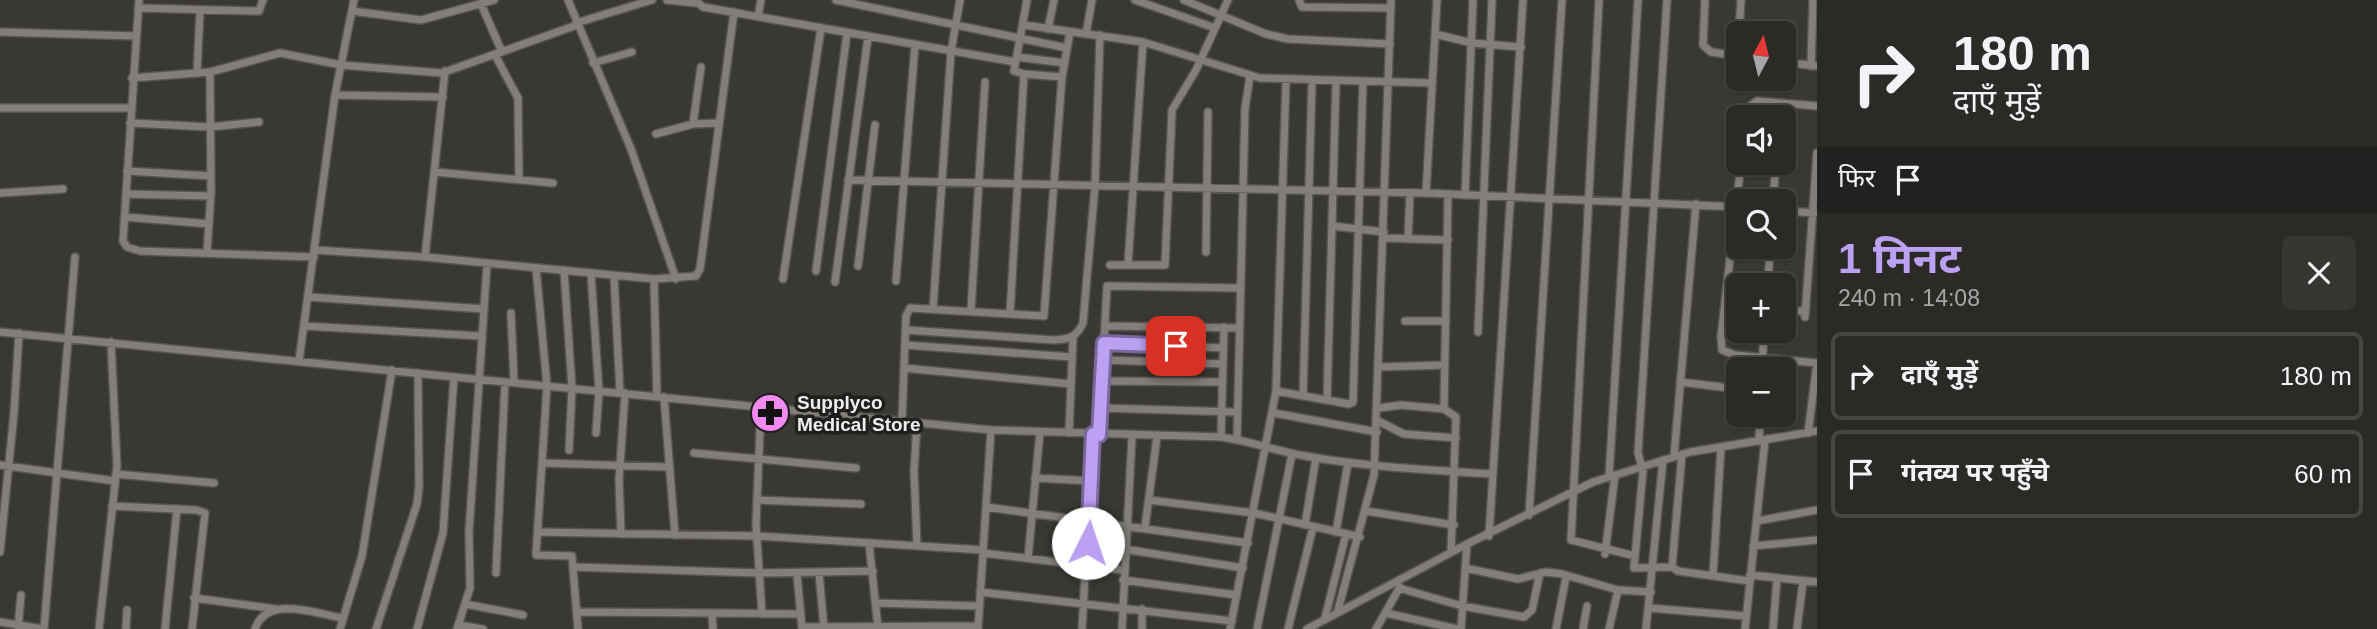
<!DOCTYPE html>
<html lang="hi">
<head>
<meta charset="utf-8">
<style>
  :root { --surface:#2c2a27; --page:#383633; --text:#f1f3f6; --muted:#a6a7a7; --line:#484644; --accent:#bca0f2 }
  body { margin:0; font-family:Arial,"Noto Sans Devanagari",sans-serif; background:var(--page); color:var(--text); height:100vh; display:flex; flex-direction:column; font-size:26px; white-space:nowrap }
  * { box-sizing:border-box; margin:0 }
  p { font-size:23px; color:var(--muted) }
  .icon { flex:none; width:38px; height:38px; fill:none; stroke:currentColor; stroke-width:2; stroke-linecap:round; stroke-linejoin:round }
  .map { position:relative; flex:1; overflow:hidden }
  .side { display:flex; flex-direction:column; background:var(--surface); width:560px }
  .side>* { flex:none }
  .top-card { background:#2c2a27; color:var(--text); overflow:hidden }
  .needle { width:46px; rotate:7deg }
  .buttons { position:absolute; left:1726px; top:21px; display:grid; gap:14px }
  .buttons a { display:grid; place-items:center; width:70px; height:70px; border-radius:10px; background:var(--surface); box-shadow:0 2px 5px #0004,0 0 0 2px var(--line); font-size:35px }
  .pin { position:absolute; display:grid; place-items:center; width:60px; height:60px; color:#fff; margin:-30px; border-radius:14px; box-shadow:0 4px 10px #0006 }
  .me { position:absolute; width:77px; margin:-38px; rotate:4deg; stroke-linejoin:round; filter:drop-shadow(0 0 5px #0008) }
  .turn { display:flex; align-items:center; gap:24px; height:147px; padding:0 21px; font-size:32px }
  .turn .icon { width:91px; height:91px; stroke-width:2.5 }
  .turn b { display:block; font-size:49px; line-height:60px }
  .then { display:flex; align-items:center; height:66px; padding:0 21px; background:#0003; gap:14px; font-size:26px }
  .round { display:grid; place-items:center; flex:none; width:74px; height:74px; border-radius:10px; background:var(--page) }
  .head { display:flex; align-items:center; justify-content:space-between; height:119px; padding:0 21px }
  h1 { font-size:42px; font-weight:700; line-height:52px; color:var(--accent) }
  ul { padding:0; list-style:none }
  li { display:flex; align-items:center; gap:21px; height:88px; margin:0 14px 10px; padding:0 7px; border:4px solid var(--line); border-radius:10px }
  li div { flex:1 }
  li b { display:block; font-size:26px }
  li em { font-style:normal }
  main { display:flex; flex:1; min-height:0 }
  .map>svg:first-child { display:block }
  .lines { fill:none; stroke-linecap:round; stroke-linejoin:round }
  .minor-casing { stroke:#575552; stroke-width:10 }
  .minor { stroke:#827f7b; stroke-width:7 }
  .route-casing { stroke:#7a689d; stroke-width:18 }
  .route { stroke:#bca0f2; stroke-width:12 }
  .labels { text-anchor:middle; stroke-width:7; stroke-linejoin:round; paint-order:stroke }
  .poi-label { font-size:19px; font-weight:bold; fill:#efeeec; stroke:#201f1d; text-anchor:start }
</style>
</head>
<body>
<main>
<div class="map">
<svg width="1817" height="629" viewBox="0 0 1817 629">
  <rect width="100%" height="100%" fill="#3a3834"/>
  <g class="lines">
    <defs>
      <path id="minor" d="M139,0L123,241L127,247L140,251L314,257
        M568,0L631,149L676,279
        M667,0L696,3
        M695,0L703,7L1015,62
        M836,0L1067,48
        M1135,0L1215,28
        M1184,0L1266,34L1288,39L1390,44
        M1299,0L1302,7L1391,8
        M1599,0L1571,540L1635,556
        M1667,0L1638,453L1643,471L1634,568L1672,567
        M1705,0L1703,45L1711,52L1738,56
        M481,4L502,52
        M138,8L259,11L263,0
        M352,11L421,20L494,0
        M758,17L761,0
        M576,23L652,0
        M1024,25L1143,42L1260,78L1432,83
        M1048,29L1054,0
        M0,32L136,36
        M1739,33L1741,0
        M1086,34L1092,0
        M1435,34L1472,43L1521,47
        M495,55L518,98L519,178
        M1017,57L1065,63
        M1783,62L1817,66
        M593,63L632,52
        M1811,66L1813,0
        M197,72L200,11
        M1062,77L1070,32
        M132,78L210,72L280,53L341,65L442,73L577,25
        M335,95L443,97
        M0,108H131
        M1747,117L1750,106L1757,101L1817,106
        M1780,117L1781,103
        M130,123L210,127L259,122
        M693,124L701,67
        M656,134L693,124L719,123
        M1741,163L1721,337L1722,350L1735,355L1817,363
        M127,171L211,176
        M435,172L553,183
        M848,180L1426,193L1738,207
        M0,193L63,189
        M1426,193L1437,0
        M126,194L210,196
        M1448,194L1444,409L1456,417L1451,552
        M1465,195L1473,0
        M1773,201L1776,163
        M1783,211L1817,213
        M125,217L209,224
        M1333,226L1384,232
        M1384,238L1448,240
        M1408,239L1410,193
        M315,250L425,257L654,279L696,276L700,269L734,12
        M207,252L211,192L210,72
        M1206,252L1208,112
        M425,257L445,71
        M1128,264L1143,42
        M1110,265H1165L1172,110L1196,70L1228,0
        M858,266L875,125
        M536,268L547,386L536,555L572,556L578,629
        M564,270L572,388L569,450
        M816,271L847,33
        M591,274L599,391L596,433
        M614,276L620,393
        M654,279L657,397
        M783,279L821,28
        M896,281L915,45
        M835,282L868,37
        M1768,285L1770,247
        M308,297L484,309
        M933,309L951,52L960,0
        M971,310L985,82
        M1724,310L1738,311
        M1783,311H1805
        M511,313L514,382
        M1010,314L1024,74L1014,71L1027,0
        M1805,317L1817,153
        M1405,321H1446
        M304,326L481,336
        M1105,326L1239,328
        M906,330L1054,340C1069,339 1076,338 1083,323L1095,186L1100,35
        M0,332L991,430L978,629
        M1478,332L1492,0
        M1104,343L1223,348
        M905,345L1072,357
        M1103,360L1223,364
        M299,361L335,95L354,0
        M1380,367L1445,365
        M904,368L1071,384
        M1762,369L1764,331
        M1102,381L1222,382
        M1680,382L1738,389
        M1276,391L1349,404L1353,402L1363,81
        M1303,396L1312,82
        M664,397L675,535
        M1327,400L1336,82
        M761,407L756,524L762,614
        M1101,408L1237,412
        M1379,408L1401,405L1444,409
        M1274,413L1377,432
        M902,421L906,316L910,308L1044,316L1062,77L1024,74
        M1378,421L1404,434L1456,438
        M991,430L1221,437C1250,441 1276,451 1305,456C1367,467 1430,470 1493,474
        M1069,433L1073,337
        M1808,433L1817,363
        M1099,435L1107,286L1241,288
        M1221,437L1224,327
        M1237,439L1245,109L1250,76
        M1759,441L1760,415
        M694,453L856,468
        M1682,454L1672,567L1678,571L1749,581
        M1674,456L1696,204
        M542,463L668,467
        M0,465L115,481
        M116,474L214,483
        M1609,477L1638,0
        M1035,478L1091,481
        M757,500L861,504
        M1149,500L1254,513L1360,537
        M112,506L196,510L205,513L192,629
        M986,507L1248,543
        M1366,511L1454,525
        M1529,515L1562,0
        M1757,521L1817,510
        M1305,525L1316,458
        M1145,527L1157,437
        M538,532L757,536L983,550
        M1336,532L1348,463
        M621,534L619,480L625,393
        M1489,536L1523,0
        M869,543L878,628
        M917,545L914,471L917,423
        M1753,546L1817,540
        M1124,549L1243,568
        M0,552L14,413L19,333
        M983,553L1123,570
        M1605,554L1615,475
        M1028,558L1040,432
        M573,567L759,573L873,571
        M1465,568L1518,579L1546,572L1562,574L1618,590L1651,592
        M496,573L505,382
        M819,573L824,628
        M797,574L802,629
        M1750,575L1817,582
        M1713,576L1721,447
        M1123,580L1237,595
        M1399,588L1462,606L1524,617L1532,610L1540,573
        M980,592L1232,621
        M194,598L276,609
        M876,603L979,606
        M465,604L523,615
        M1649,608L1746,616
        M1338,610L1374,475L1391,0
        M577,612L712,613
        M1386,613L1457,629
        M1325,618L1346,534
        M0,622L43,629
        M458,625L483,629
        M802,627L978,626
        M18,628L21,595
        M44,629L75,257
        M99,629L117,466L111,342
        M126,629L127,610
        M165,629L177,509
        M255,629C267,594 317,614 343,618
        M340,629L362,556L392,370
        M376,629L417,504L419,487L418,373
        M417,629L443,533L454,377
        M457,629L470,588L469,532L487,264
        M713,629L712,613L801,614
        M1082,629L1093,434
        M1122,629L1132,436
        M1142,629V609
        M1230,629L1276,391L1286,81
        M1257,629L1292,454
        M1288,629L1313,527
        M1307,629L1467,544L1593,482L1690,452L1817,431
        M1376,629L1400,587
        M1461,629L1467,544
        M1556,629L1566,577
        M1583,629L1587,606
        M1609,629L1618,590
        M1646,629L1663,460
        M1745,629L1765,440
        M1773,629L1777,578
        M1797,629L1803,581"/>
    </defs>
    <use href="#minor" class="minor-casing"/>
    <use href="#minor" class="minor"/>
  </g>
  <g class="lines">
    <defs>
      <path id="route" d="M1088,543L1093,434L1099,435L1104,343L1176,346"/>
    </defs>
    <use href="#route" class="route-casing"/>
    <use href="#route" class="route"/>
  </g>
  <defs>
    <symbol id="pharmacy-disc" viewBox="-11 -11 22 22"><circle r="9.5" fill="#f38af2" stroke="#201f1d"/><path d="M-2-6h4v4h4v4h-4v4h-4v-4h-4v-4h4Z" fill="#111"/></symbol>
  </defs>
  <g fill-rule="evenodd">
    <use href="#pharmacy-disc" x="748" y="391" width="44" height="44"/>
  </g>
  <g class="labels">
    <g class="poi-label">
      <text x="797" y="409">Supplyco<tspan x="797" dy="22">Medical Store</tspan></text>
    </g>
  </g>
</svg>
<div class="buttons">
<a><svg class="needle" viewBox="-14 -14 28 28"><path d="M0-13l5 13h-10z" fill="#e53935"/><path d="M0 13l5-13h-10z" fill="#a6a7a7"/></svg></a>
<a><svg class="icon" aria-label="sound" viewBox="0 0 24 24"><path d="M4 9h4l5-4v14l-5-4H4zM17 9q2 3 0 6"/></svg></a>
<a><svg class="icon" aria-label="search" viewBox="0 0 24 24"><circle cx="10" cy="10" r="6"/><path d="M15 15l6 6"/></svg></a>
<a>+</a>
<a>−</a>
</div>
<div class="pin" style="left:1176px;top:346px;background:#d93025"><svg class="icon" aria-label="arrive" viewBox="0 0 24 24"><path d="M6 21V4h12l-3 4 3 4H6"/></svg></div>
<svg class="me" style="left:1088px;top:543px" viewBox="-20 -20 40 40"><circle r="19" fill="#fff"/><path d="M0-13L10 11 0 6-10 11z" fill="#bca0f2"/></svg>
</div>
<section class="side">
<div class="top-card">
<div class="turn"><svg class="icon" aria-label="right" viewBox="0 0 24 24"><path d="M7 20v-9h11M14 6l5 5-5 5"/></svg><div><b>180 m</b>दाएँ मुड़ें</div></div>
<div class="then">फिर<svg class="icon" aria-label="arrive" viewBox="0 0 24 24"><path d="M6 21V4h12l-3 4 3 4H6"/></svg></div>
</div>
<div class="head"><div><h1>1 मिनट</h1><p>240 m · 14:08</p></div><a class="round"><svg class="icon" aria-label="close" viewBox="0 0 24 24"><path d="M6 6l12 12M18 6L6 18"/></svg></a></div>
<ul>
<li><svg class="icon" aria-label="right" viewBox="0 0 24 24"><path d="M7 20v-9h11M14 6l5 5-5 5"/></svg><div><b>दाएँ मुड़ें</b></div><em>180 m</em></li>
<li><svg class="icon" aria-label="arrive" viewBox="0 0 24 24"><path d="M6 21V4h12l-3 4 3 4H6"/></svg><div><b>गंतव्य पर पहुँचे</b></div><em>60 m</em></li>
</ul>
</section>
</main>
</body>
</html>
